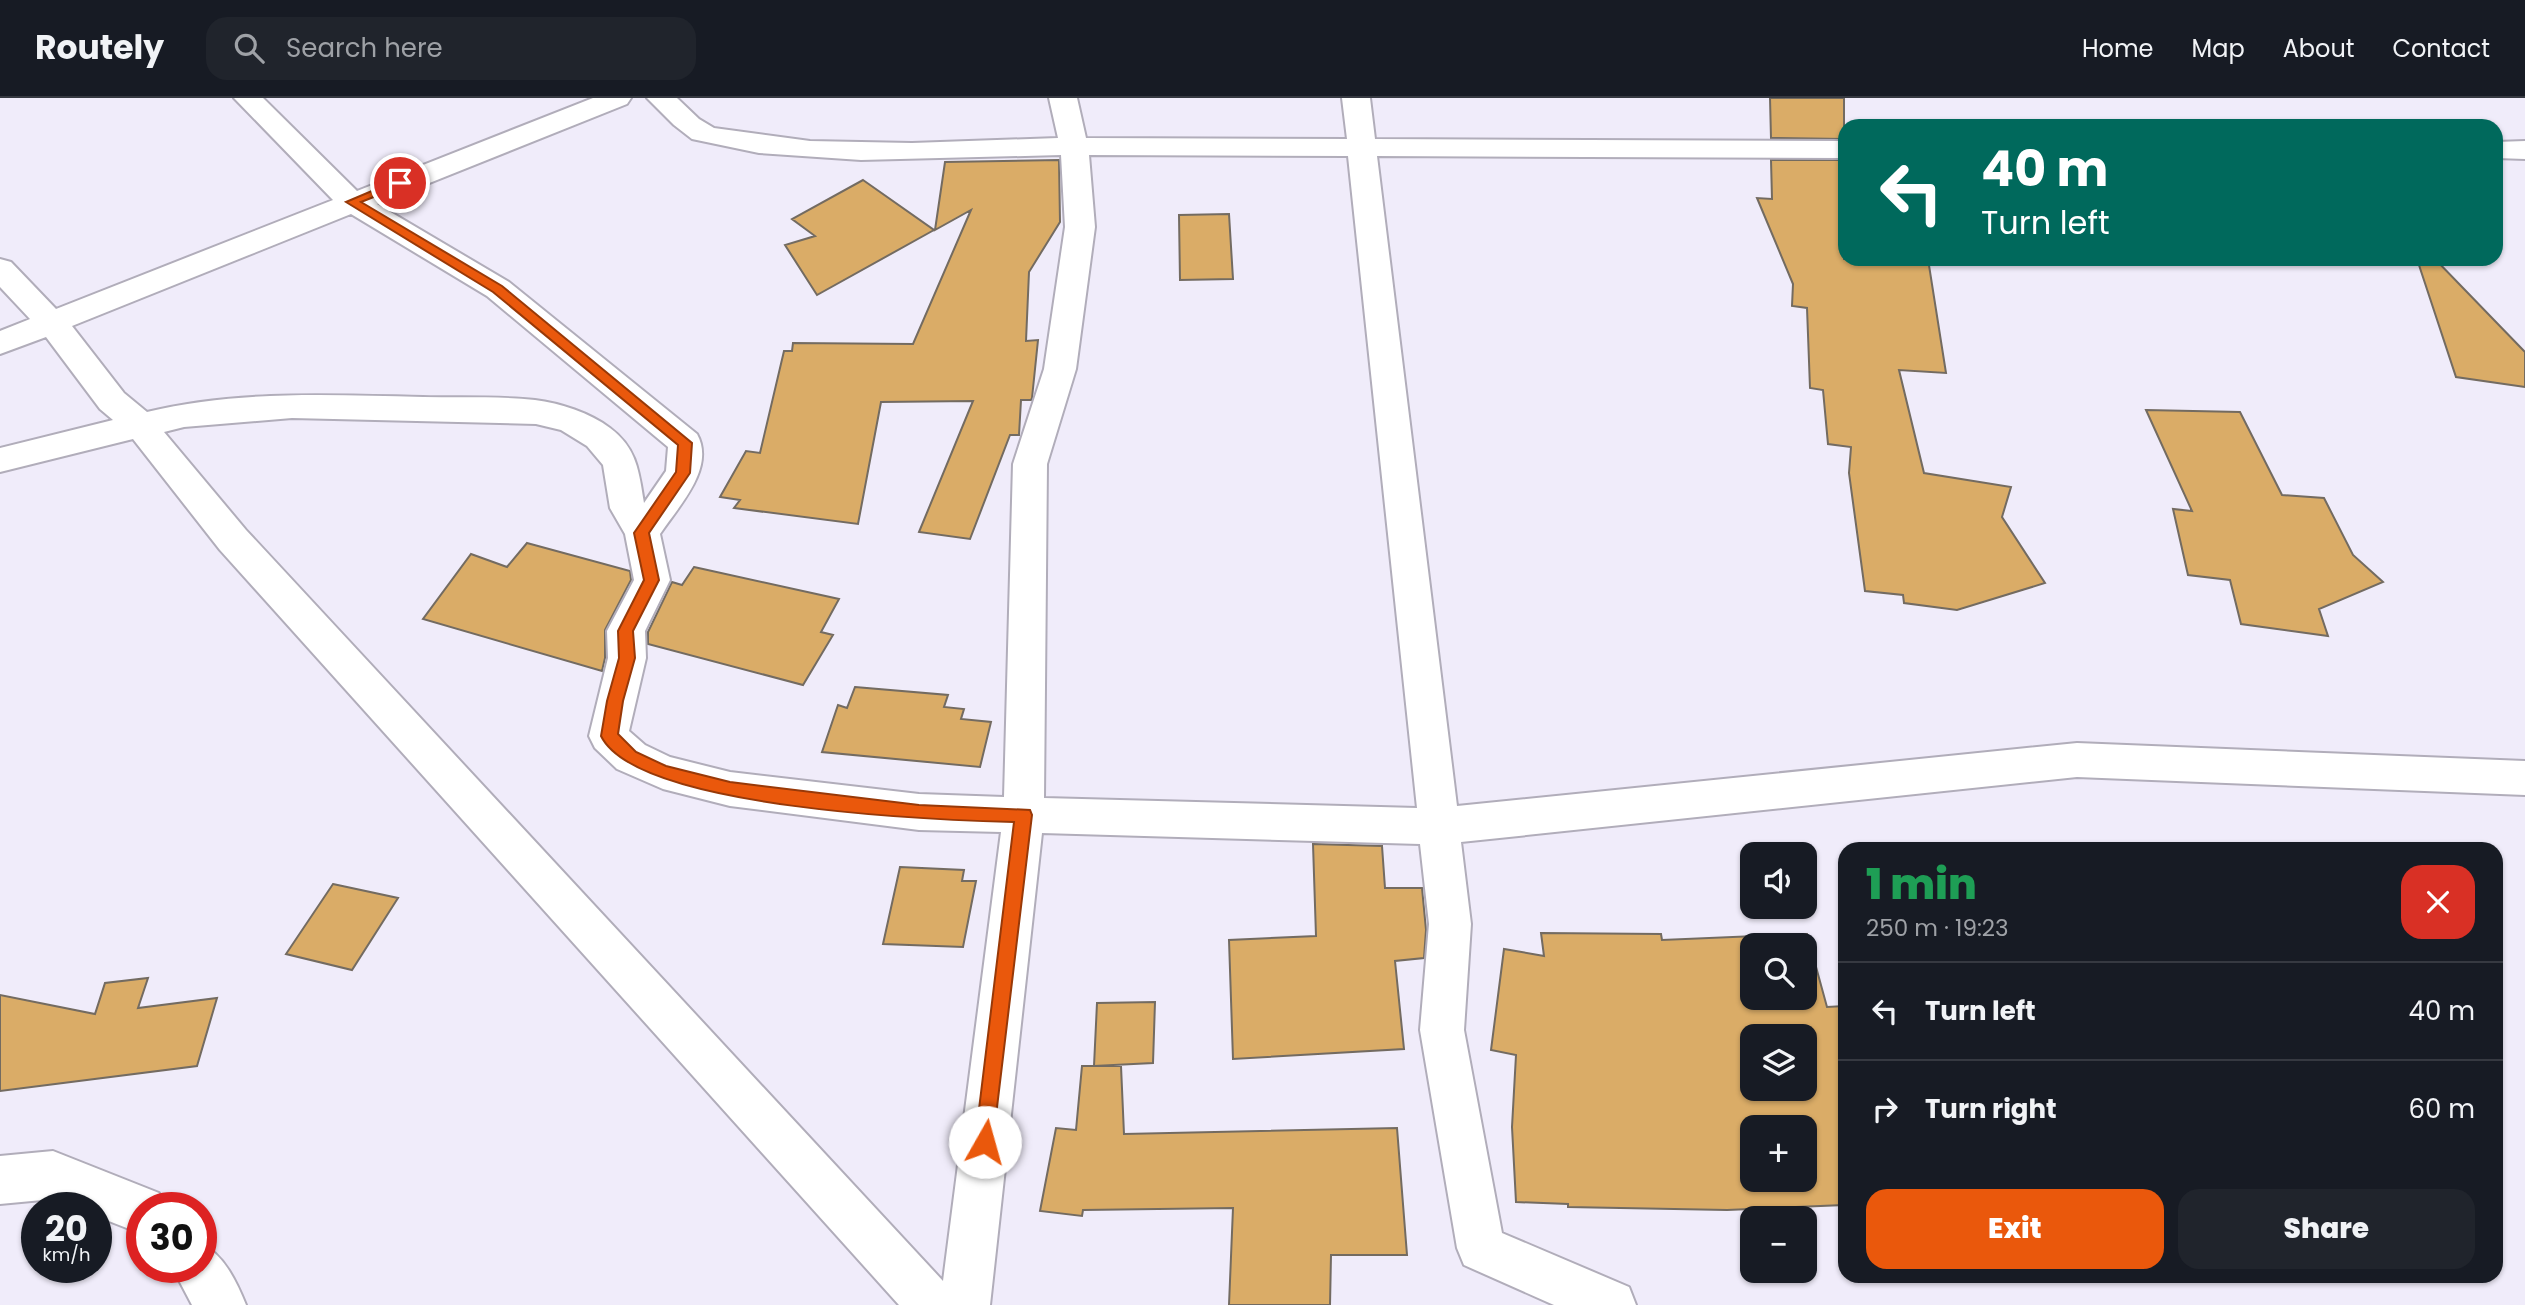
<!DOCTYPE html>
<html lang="en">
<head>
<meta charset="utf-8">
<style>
  :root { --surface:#171b24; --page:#20242c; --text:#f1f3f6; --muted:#9ea1a6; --line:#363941; --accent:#ea580c }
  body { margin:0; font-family:Poppins,sans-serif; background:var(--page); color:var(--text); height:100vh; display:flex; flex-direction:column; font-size:26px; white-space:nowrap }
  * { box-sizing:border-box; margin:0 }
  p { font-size:23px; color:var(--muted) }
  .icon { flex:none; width:38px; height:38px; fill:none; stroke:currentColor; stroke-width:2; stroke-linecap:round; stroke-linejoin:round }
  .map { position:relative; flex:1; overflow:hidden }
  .panel { position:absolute; left:1838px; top:744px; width:665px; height:441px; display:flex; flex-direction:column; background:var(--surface); border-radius:21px; box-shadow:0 2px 5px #0004 }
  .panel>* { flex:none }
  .guide { position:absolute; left:1838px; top:21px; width:665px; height:147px; border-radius:21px; box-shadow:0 2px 5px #0004; background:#00695c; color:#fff; overflow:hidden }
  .buttons { position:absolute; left:1740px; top:744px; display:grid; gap:14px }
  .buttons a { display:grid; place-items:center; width:77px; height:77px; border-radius:14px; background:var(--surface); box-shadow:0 2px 5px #0004; font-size:35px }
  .speed { position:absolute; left:21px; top:1094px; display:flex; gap:14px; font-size:35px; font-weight:700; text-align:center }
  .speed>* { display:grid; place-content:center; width:91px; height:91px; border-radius:50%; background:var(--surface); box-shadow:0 2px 5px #0004; line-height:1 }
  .speed small { font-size:18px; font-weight:400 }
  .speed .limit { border:10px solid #d22; background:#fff; color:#111 }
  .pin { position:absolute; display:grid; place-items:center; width:60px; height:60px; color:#fff; margin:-30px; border:4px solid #fff; border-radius:50%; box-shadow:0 2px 7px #0007 }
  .me { position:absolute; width:77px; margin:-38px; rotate:7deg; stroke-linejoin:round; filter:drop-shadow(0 0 5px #0008) }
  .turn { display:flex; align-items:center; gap:24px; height:147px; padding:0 28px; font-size:32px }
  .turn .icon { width:91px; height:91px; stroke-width:2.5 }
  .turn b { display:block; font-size:49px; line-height:60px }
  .round { display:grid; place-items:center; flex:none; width:74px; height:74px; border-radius:21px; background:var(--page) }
  .overview { display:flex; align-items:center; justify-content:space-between; height:119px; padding:0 28px }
  h1 { font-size:42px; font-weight:800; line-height:52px; color:#1e9e55 }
  .cta { display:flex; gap:14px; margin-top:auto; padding:14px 28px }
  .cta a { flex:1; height:80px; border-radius:21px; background:var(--accent); color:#fff; font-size:28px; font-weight:800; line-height:80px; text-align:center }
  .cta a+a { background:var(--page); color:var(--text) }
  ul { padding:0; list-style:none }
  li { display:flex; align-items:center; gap:21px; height:98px; padding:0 28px; border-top:2px solid var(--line) }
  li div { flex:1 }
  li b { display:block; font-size:26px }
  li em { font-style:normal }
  header { display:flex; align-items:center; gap:42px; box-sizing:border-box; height:98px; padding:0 35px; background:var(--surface); border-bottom:2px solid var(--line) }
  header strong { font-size:33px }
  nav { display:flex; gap:38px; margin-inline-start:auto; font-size:24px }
  .search { width:490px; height:63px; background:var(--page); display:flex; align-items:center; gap:18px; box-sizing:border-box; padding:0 24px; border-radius:21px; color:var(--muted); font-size:26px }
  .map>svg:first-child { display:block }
  .building { fill:#daac67; stroke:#736b61; stroke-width:2; fill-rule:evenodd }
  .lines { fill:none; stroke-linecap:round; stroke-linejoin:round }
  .street-casing { stroke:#b1adba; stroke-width:4 }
  .street { fill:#fff; fill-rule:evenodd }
  .route { fill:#ea580c; stroke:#983908; stroke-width:2 }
</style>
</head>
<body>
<header>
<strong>Routely</strong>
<div class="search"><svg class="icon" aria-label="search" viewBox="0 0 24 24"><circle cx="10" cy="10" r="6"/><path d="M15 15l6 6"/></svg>Search here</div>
<nav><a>Home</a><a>Map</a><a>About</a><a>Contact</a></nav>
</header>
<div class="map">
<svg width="2525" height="1207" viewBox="0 0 2525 1207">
  <rect width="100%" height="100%" fill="#f0ecfa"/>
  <path class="building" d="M1770,0H1844V41L1771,40Z
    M1059,62L1060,124L1029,174L1026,243L1038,242L1032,300L1031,302H1021L1019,337H1010L970,441L919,434L973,303L881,304L858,426L734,410L740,402L720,399L746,353L760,355L784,253H792L793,245L913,246L971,112L935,132L945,64Z
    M1771,62H1844V161H1928L1946,275L1899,272L1924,375L2011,389L2002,419L2045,485L1957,512L1904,505L1903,497L1865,493L1849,375L1851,349L1828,346L1823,292L1810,290L1807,210L1792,208L1793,186L1757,100L1772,101Z
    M863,82L934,132L817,197L785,147L815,138L792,121Z
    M1229,116L1233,181L1180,182L1179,117Z
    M2417,161H2435L2525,254V289L2456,279Z
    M2146,312L2240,314L2282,397L2324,400L2353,457L2383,484L2319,511L2328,538L2241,526L2230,482L2188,477L2173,411L2192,413Z
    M527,445L630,473L631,482L605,532V560L602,573L423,521L471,456L507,469Z
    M694,469L839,501L821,534L833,537L803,587L648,546V534L672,484L682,487Z
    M855,589L948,597L944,609L964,611L961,621L991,624L980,669L822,654L838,607L847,610Z
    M1313,746L1382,748L1385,790H1422L1426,832L1424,860L1395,863L1404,951L1233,961L1229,842L1316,838Z
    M900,769L964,772L962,783H976L963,849L883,846Z
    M333,786L398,800L352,872L286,856Z
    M1541,835L1661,836L1662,842L1807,836L1827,909L1844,908V1107L1727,1112L1568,1109V1106L1516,1104L1512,1029L1516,957L1491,952L1504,851L1544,858ZM1752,847H1804V900H1752ZM1752,938H1804V990H1752ZM1752,1029H1804V1082H1752Z
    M148,880L138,910L217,900L197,968L0,993V897L95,916L105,885Z
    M1155,904L1153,965L1094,968L1097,905Z
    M1082,968H1121L1124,1036L1397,1030L1407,1157H1331L1330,1207H1229L1233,1110L1083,1112L1082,1118L1040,1113L1056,1030L1076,1032Z"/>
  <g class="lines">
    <defs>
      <path id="street" d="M234,0H263L357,93L593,0H631L627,6L377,106L509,184L697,336C716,370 678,409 660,436L670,482L645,533L646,560L629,633L645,647L670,659L730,674L919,696L1004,699L1013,366L1044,271L1065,129L1061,57L861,62L759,55L692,41L674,27L647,0H677L699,21L714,30L810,43L912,45L1058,40L1049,0H1077L1086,40L1347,41L1342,0H1370L1375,41L1844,43V60L1377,58L1457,708L2077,645L2525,663V697L2077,679L1461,744L1471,826L1464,932L1502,1135L1629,1189L1636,1207H1554L1464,1167L1457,1150L1420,932L1429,826L1420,746L1042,735L990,1207H899L220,452L133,341L0,374V350L113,322L100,311L46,239L0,256V233L30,221L0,189V161L11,164L56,211L333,102ZM1089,57L1348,58L1417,710L1044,700L1047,366L1076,271L1095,129ZM351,116L487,198L668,349L666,373L644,405C639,374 637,350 610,330C590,315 560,305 535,302C499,298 460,300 423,299C331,297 237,292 147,314L124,295L72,228ZM292,320L536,326L561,332L587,348L603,367L610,410L625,436L634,482L607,533L608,560L589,638L595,650L617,671L663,691L730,708L919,732L1001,734L943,1183L246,432L164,334L184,329Z
        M2525,43V61L2496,60V44Z
        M53,1053L159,1095L165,1110H142V1136L96,1118V1110H75L53,1101L0,1106V1058Z
        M201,1146C224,1156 237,1185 246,1207H192L172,1169H201Z"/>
    </defs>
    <use href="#street" class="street-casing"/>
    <use href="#street" class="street"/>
  </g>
  <path class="route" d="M400,81L404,82V87L361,104L502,188L692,345L690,375L649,435L659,482L633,533L635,560L623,603L618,636L636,654L666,668L730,684L919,707L1030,712L1032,717L992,1051L985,1053L978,1051L975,1044L1014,724C936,722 637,711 601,638L607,603L619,560L618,533L644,482L634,435L676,374L678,347L493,194L346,104Z"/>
</svg>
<div class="buttons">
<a><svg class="icon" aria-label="sound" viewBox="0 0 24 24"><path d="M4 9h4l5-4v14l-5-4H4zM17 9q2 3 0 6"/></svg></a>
<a><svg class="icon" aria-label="search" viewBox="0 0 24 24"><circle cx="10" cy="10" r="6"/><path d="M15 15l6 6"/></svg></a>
<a><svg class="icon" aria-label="layers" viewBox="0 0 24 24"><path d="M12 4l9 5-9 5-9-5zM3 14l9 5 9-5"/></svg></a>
<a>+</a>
<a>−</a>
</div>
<div class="speed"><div>20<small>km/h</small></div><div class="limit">30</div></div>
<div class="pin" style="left:400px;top:85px;background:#d93025"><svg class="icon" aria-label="arrive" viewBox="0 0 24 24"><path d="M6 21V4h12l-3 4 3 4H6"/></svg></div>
<svg class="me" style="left:985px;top:1044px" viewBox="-20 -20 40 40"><circle r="19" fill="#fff"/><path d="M0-13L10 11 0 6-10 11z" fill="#ea580c"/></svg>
<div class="guide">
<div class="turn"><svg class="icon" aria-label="left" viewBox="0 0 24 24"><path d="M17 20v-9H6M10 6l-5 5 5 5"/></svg><div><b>40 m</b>Turn left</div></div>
</div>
<section class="panel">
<div class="overview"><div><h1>1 min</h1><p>250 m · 19:23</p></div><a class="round" style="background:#d93025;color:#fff"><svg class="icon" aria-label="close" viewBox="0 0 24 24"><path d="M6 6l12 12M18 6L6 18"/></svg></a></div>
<ul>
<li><svg class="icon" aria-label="left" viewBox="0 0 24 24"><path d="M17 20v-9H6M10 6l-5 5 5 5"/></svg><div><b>Turn left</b></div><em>40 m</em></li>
<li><svg class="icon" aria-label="right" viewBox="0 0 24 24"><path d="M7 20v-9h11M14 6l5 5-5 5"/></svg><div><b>Turn right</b></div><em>60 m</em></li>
</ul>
<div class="cta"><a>Exit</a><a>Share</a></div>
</section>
</div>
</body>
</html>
